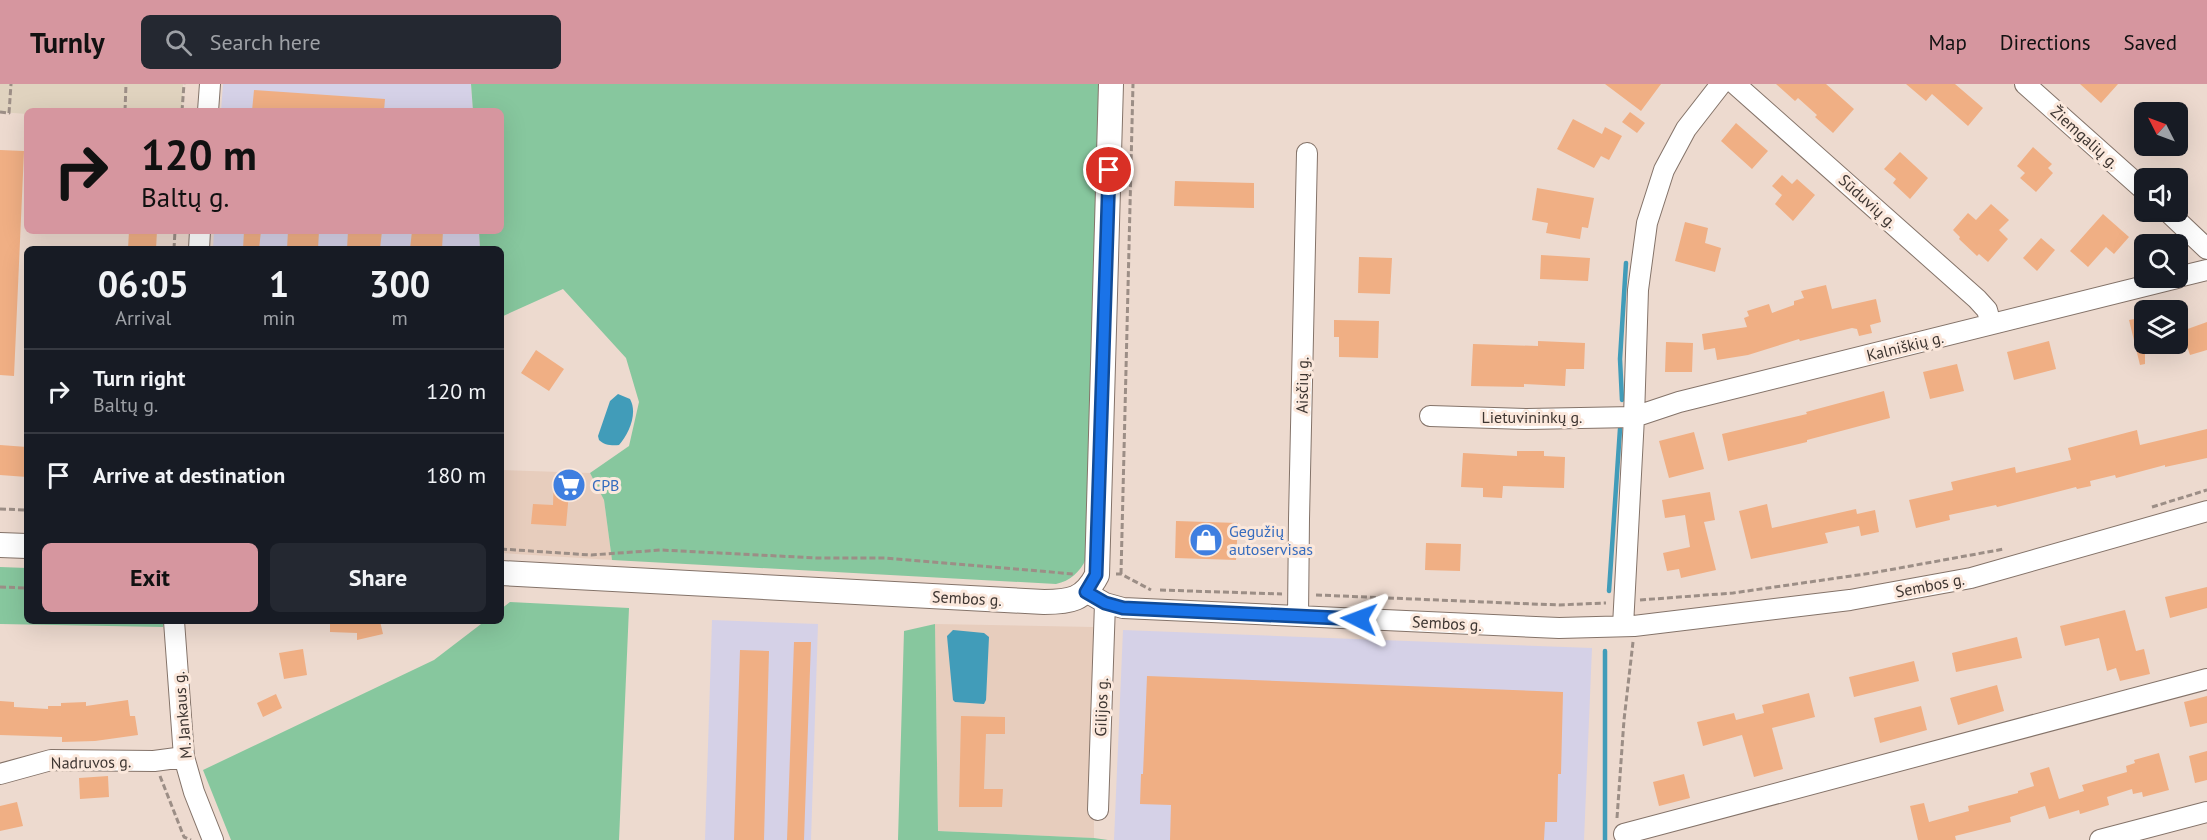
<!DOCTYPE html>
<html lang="en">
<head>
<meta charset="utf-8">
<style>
  :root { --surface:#171b24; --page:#242831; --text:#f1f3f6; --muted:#9ea1a6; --line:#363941; --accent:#d6969f }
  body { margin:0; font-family:"PT Sans",sans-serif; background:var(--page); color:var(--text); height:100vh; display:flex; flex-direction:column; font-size:22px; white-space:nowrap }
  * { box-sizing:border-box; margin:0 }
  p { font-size:20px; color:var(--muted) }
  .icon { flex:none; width:33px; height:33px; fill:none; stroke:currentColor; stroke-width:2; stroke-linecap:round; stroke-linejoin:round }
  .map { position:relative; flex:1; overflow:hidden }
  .drawer { position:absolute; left:24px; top:162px; width:480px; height:378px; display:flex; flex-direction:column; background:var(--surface); border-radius:9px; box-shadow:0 6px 24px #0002 }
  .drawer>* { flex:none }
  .hud { position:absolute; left:24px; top:24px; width:480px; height:126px; border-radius:9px; box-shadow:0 6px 24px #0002; background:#d6969f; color:#111; overflow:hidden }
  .needle { width:39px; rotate:312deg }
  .tools { position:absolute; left:2134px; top:18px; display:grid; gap:12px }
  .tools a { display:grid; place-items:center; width:54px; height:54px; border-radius:9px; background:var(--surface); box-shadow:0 6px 24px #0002; font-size:30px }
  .pin { position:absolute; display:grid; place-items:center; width:51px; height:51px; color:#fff; margin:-26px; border:3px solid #fff; border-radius:50%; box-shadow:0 2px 6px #0007 }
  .me { position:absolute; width:66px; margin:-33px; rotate:273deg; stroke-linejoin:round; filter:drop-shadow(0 0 4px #0008) }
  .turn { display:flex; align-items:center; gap:21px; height:126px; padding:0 18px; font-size:27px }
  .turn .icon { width:78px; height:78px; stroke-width:2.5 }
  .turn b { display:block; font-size:42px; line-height:51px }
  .eta { display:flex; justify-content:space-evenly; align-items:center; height:102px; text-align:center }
  .eta b { font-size:36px; font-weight:800; line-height:42px }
  .primary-button { display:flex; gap:12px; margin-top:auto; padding:12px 18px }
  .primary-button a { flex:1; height:69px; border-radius:9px; background:var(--accent); color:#111; font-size:24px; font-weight:800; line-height:69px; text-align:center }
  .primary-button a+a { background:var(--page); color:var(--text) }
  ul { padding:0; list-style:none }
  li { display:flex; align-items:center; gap:18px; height:84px; padding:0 18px; border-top:2px solid var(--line) }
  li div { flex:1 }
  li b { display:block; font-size:22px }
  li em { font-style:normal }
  header { display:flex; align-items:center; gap:36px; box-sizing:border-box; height:84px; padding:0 30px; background:var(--accent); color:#111 }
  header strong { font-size:28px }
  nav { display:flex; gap:33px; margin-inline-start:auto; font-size:21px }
  .search { width:420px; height:54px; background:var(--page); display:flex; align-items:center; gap:15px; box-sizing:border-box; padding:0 21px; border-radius:9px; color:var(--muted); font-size:22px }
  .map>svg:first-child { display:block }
  .built { fill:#e7cdbd }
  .industrial { fill:#d5d1e7 }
  .education { fill:#e0d3bf }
  .green { fill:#87c79e }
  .water { fill:#419cb9 }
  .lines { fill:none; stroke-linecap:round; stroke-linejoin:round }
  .stream { stroke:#419cb9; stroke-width:4.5 }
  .building { fill:#f0af84 }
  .minor-casing { stroke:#847369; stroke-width:22 }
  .major-casing { stroke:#847369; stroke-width:26 }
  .path { stroke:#9c8e86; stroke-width:3; stroke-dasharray:6 3; stroke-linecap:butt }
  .minor { stroke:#fff; stroke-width:20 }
  .major { stroke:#fff; stroke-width:24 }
  .route-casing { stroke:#114b97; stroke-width:15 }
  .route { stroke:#1a73e8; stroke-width:10 }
  .labels { text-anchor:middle; stroke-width:6; stroke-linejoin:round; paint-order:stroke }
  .street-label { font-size:16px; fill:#3d3531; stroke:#fbe8dc }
  .shop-label { font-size:16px; fill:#366cbe; stroke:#fbe8dc; text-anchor:start }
</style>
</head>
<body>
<header>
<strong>Turnly</strong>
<div class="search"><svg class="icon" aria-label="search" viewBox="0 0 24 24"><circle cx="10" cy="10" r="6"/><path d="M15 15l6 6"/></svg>Search here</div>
<nav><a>Map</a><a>Directions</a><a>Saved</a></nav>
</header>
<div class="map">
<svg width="2207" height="756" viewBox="0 0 2207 756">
  <rect width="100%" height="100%" fill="#eddacf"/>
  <path class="built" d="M501,386L590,389L604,416L612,476L501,469Z
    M935,540L1093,543L1094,754L938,747Z"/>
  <path class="industrial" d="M223,0H471L473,27H221Z
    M214,147H479L480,165H213Z
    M712,536L818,540L811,756H705Z
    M1123,546L1592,564L1584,756H1114Z"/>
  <path class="education" d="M0,0H183L182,27H27V30L0,28Z"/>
  <path class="green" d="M471,0H1100L1086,475C1080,488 1070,497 1056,500L612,476L604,416L590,389L629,362L639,318L626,274L563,205L501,233V165H480L479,147H501V27H473Z
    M0,483L27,484V537H164L163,543L0,540Z
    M510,518L629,524L619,756H231L203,686L434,576L485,537H501V525Z
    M935,540L938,747L1094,754L1108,756H898L904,547Z"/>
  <path class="water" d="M618,310L630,315C638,329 629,350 619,361C612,362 604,361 599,356L598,352L610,317Z
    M953,546L984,549L989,553L986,616L984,620L955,618L953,616L947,552Z"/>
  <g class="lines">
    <path class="stream" d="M1622,316L1620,275L1626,179
      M1609,507L1620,345
      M1605,567V756"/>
  </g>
  <path class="building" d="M1605,0H1661L1641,27Z
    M1776,0H1826L1854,25L1833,49L1815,33L1817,31L1798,14L1795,17Z
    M1906,0H1955L1983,24L1968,42L1932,10L1926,17Z
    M2080,0H2118L2101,19Z
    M254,6L385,15L384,27H252Z
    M1630,28L1645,39L1637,49L1622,38Z
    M1573,35L1602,50L1605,43L1622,52L1609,76L1601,72L1594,84L1557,65Z
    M1736,39L1768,67L1752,85L1721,57Z
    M2033,63L2052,80L2048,84L2053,89L2036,108L2020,94L2025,89L2017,82Z
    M0,66L24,67L14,292L0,291Z
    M1900,68L1928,94L1910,115L1893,99L1896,95L1884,85Z
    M1782,91L1792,100L1797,95L1815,111L1793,137L1775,120L1782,111L1772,102Z
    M1175,97L1254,99V124L1174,122Z
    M1537,104L1594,114L1588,144L1582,143L1580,155L1546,149L1548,139L1532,136Z
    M1991,120L2009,136L1999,146L2008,155L1988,178L1979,170L1977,172L1959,155L1960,153L1953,146L1968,129L1976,136Z
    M2103,130L2129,153L2114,170L2106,163L2088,183L2070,167Z
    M1685,138L1708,144L1705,159L1721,164L1715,188L1675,177Z
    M129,147H157L156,165H128Z
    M244,147H261L259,165H243Z
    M288,147H319L318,165H287Z
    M348,147H382L380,165H347Z
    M412,147H443L442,165H410Z
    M2041,154L2055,166L2037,187L2023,174Z
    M1541,171L1590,174L1588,197L1540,195Z
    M1359,173L1392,174L1390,210L1358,209Z
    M1826,201L1832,225L1876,215L1881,238L1870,241L1872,249L1859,252L1857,245L1852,244L1800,257L1799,255L1748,271L1717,276L1715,264L1704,266L1702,250L1747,243L1744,234L1749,232L1747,227L1769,220L1772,229L1794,221V217L1804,214L1801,207Z
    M2145,233V280L2140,281L2129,236Z
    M1334,236L1379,237L1378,274L1339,273V253H1334Z
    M2207,238V266L2190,271L2182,247Z
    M1538,257L1585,259L1584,285H1566L1565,302L1524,300V303L1471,302L1473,260L1538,262Z
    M2049,257L2056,285L2014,296L2007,268Z
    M1666,258L1693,259L1692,288H1665Z
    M536,266L564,285L549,307L521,289Z
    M1957,280L1964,307L1930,315L1923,288Z
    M1884,307L1890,334L1807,356V358L1728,377L1722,350L1807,330L1806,328Z
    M2207,345V374L2165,383V381L2116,394L2115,391L2090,397L2091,402L2077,405L2076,403L1997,423L1996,421L1949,431L1950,436L1916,444L1909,416L1953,406L1951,398L2015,383L2016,389L2071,376L2068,364L2137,346L2140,361Z
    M1694,348L1704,385L1669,394L1659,357Z
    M0,361L27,363V393L0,391Z
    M1517,367H1544V372L1565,373L1564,404L1503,402L1502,414L1483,413V404L1461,403L1463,369L1517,372Z
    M554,393L584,395L583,410L569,409L566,442L531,440L533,420L553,421Z
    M1710,408L1715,436L1704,438L1716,486L1681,494L1679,485L1667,487L1663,469L1690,463L1685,431L1665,434L1662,416Z
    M1767,420L1772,444L1856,425L1857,430L1875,426L1879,448L1861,452L1859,442L1825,449L1828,459L1751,475L1739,427Z
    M1176,437L1238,439L1236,476L1175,474Z
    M1426,459L1461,460L1460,487L1425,486Z
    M2207,503V524L2170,534L2165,513Z
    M2125,526L2136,567L2144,565L2150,590L2120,597L2116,584L2107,587L2099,554L2065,562L2060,542Z
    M330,537H380L383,550L357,556V549L330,548Z
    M2017,553L2022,574L1956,588L1952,569Z
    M794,558H811L804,756H787Z
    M303,565L307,591L284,595L279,569Z
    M740,566L769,567L764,756H734Z
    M1914,577L1919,597L1854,613L1849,593Z
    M1147,592L1563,608L1561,690H1558L1557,738H1545L1544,756H1170L1171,721L1140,720L1141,690H1143Z
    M1997,601L2004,627L1958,641L1950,614Z
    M1809,609L1815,633L1772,644L1783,685L1754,693L1742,651L1703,662L1697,638L1734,629L1736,636L1764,629L1762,621Z
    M276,610L282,624L263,633L257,619Z
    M2207,612V639L2190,643L2184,618Z
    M128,616L130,632H135L138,651L95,657L62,658V653L0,651V617L14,618V623L48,625V622H61V619L86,618V622Z
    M1921,622L1927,646L1880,659L1874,634Z
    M961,632L1005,633V650H986L984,705H1003L1002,723H959Z
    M2207,667V696L2195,699L2189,672Z
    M2159,669L2169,706L2143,713L2142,708L2133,710L2132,705L2107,713L2109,721L2080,730L2079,726L2049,735L2045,722L2010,733L2011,738L1955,752L1956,756H1918L1910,722L1924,719L1929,738L1969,727L1968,722L2018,709V707L2034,702L2030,689L2049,683L2059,715L2084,707L2082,701L2127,688L2126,682L2135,679L2134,676Z
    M1684,690L1690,714L1659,722L1653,698Z
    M108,692L109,713L80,715L79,694Z
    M17,718L23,742L0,747V722Z"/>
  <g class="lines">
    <defs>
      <path id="minor" d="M1735,0L1977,215L1987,226L1991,240
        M2025,0L2145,107
        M208,27L210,0
        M2168,128L2207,165
        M199,165L200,147
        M2178,193L2207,186
        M1430,332L1527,335L1634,333L1638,206L1647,139L1664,86L1686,45L1721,0
        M1086,508L1105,519L1123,524L1559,544L1634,542L1850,516L1971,494L2207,427
        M1298,532L1299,435L1307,69
        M174,537L184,673L194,708L213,756
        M1623,542L1634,333L1679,318L2177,194
        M0,690L51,676L154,677L184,673
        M1098,726L1105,519
        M1624,750L2207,595
        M2100,756L2207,728"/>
      <path id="major" d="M0,461L27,462
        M501,489L1044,518C1070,518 1084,516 1097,491L1111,0"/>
    </defs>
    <use href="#minor" class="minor-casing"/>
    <use href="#major" class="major-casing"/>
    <path class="path" d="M125,27L126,0
      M182,27L184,0
      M0,28L9,29L11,0
      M174,165L175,147
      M2152,423L2207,406
      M0,425L27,426
      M501,465L591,471L661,466L817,474H885L1074,490
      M1116,490H1121L1151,506
      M1121,490L1133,0
      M0,503L27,504
      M1160,506L1282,510
      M1316,511L1559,521L1606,519
      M1640,516L1733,509L1872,489L2004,465
      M160,692L184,753L191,756
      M1617,734L1624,636L1633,558"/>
    <use href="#minor" class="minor"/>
    <use href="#major" class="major"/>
  </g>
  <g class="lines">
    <defs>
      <path id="route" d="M1109,86L1096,491L1086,508L1105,519L1123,524L1359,535"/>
    </defs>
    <use href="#route" class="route-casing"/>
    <use href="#route" class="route"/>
  </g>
  <defs>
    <symbol id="supermarket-disc" viewBox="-11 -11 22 22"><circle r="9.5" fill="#3f7fe0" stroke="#fbe8dc"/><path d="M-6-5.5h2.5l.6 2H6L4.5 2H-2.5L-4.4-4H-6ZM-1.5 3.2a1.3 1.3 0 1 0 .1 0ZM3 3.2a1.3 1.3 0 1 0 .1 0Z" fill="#fff"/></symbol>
    <symbol id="shop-disc" viewBox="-11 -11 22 22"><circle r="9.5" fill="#3f7fe0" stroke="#fbe8dc"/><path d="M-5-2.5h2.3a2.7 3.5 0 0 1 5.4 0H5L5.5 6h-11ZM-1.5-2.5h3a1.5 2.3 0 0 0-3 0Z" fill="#fff"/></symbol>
  </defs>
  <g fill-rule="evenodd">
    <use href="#supermarket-disc" x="550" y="382" width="38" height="38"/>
    <use href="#shop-disc" x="1187" y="437" width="38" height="38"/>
  </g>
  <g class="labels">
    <g class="street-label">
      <text transform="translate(2085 53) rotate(42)" y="6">Žiemgalių g.</text>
      <text transform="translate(1868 117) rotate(42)" y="6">Sūduvių g.</text>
      <text transform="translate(1905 262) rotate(-14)" y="6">Kalniškių g.</text>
      <text transform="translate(1302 301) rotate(-89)" y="6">Aisčių g.</text>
      <text x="1532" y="339">Lietuvininkų g.</text>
      <text transform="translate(1930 501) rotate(-11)" y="6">Sembos g.</text>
      <text transform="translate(967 514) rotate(3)" y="6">Sembos g.</text>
      <text transform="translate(1447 539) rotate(3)" y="6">Sembos g.</text>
      <text transform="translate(1101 623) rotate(-88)" y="6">Gilijos g.</text>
      <text transform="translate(182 631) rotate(-95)" y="6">M. Jankaus g.</text>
      <text transform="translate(91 678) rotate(-1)" y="6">Nadruvos g.</text>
    </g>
    <g class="shop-label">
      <text x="592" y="407">CPB</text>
      <text x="1229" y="453">Gegužių<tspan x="1229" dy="18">autoservisas</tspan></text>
    </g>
  </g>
</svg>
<div class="tools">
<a><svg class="needle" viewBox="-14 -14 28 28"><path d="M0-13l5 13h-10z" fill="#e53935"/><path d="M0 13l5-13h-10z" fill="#9ea1a6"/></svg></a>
<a><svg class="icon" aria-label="sound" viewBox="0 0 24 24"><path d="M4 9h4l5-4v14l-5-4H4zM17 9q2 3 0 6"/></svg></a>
<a><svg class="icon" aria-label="search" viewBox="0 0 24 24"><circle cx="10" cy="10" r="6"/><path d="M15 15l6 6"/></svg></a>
<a><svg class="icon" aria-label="layers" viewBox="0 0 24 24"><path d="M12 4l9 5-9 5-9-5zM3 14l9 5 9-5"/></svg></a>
</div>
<div class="pin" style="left:1109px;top:86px;background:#d93025"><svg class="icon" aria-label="arrive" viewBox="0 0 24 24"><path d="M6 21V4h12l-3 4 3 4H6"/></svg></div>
<svg class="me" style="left:1359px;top:535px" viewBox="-20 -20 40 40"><path d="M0-17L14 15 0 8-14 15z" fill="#1a73e8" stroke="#fff" stroke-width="4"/></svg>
<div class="hud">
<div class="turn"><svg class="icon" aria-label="right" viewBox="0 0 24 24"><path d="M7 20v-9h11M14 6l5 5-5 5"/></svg><div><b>120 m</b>Baltų g.</div></div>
</div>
<section class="drawer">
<div class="eta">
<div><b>06:05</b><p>Arrival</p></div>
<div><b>1</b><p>min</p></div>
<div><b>300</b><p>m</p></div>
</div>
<ul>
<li><svg class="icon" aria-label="right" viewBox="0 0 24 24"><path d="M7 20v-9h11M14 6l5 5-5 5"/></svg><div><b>Turn right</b><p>Baltų g.</p></div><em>120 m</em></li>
<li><svg class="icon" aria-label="arrive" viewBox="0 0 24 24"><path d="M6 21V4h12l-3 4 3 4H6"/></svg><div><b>Arrive at destination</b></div><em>180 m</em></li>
</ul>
<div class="primary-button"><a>Exit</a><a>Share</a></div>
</section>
</div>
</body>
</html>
